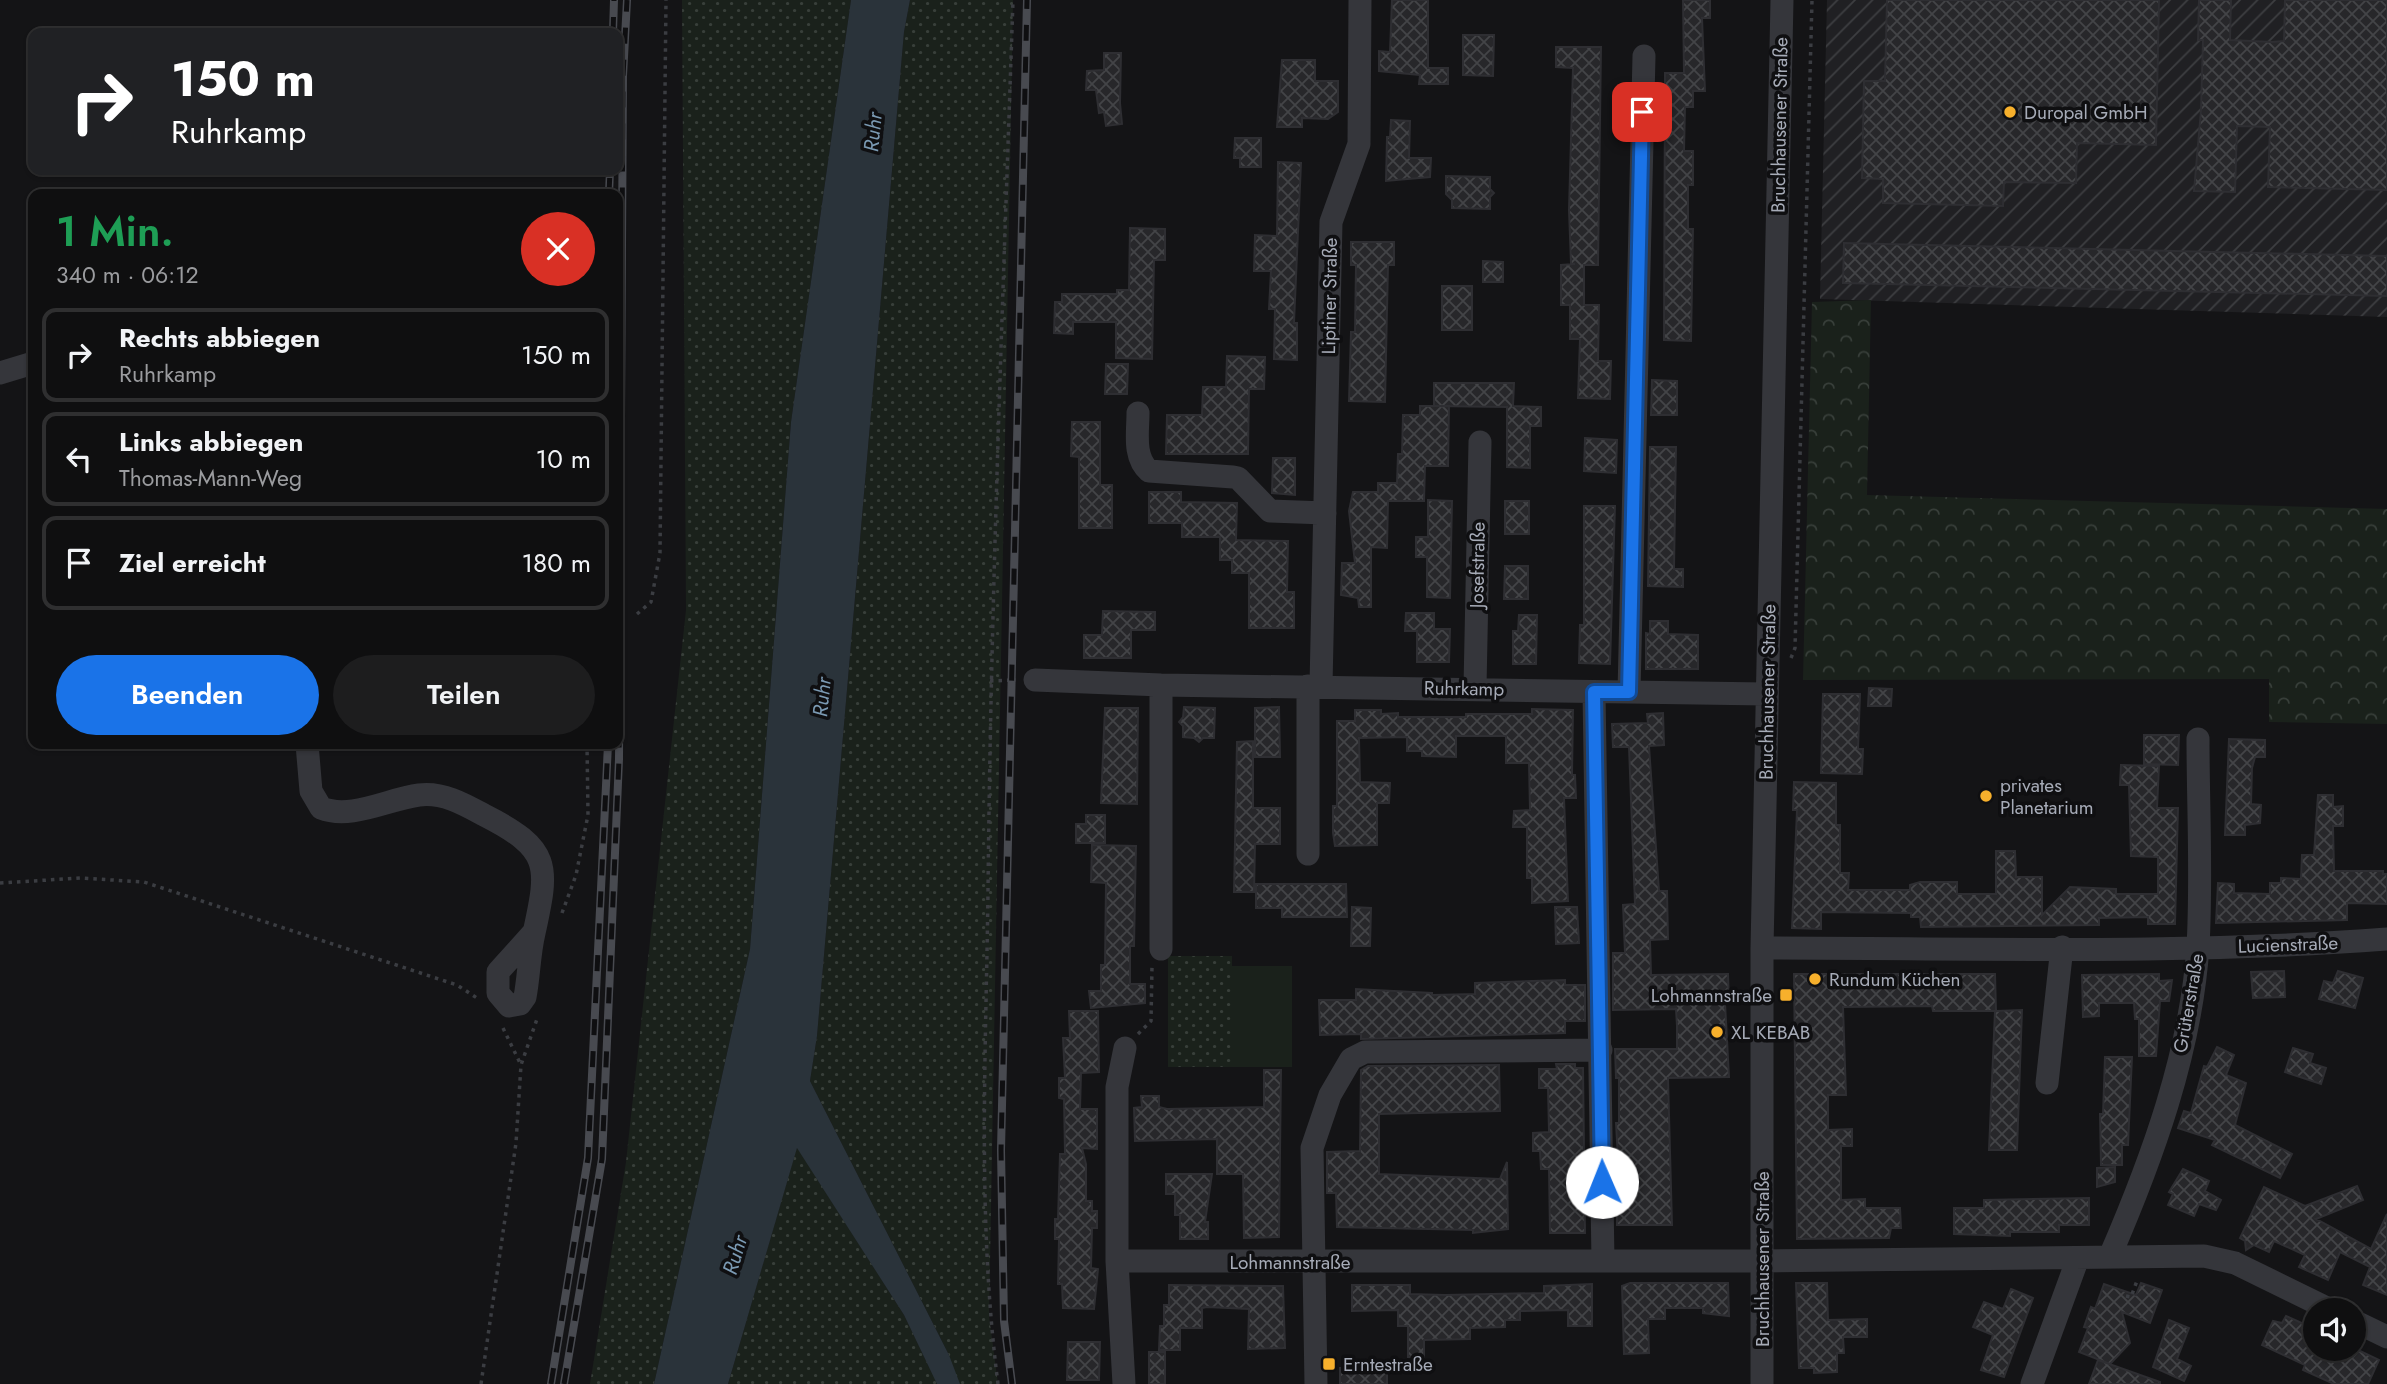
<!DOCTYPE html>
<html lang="de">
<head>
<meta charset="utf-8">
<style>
  :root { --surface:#0f0f10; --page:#1d1d1e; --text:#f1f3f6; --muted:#9b9c9f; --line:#2f2f30; --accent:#1a73e8 }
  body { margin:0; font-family:Jost,sans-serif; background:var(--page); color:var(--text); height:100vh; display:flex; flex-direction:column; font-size:26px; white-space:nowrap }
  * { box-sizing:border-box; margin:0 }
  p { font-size:23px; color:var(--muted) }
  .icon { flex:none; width:38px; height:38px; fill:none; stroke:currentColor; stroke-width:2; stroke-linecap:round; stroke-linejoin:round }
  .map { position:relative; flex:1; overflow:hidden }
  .side { position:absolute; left:28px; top:189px; width:595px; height:560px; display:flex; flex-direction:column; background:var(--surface); border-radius:14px; box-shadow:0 2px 5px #0004,0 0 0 2px var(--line) }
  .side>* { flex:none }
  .hud { position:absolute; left:28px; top:28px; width:595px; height:147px; border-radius:14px; box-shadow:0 2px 5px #0004,0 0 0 2px var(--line); background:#202124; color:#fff; overflow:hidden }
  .controls { position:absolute; left:2303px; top:1298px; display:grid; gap:14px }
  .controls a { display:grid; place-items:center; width:63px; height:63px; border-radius:50%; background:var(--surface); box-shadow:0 2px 5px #0004,0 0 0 2px var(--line); font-size:35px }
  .pin { position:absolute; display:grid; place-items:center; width:60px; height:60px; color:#fff; margin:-30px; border-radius:14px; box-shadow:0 4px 10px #0006 }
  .me { position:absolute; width:77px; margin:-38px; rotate:359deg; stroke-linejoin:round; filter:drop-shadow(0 0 5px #0008) }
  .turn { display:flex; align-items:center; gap:24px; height:147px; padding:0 28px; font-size:32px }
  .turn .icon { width:91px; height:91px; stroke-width:2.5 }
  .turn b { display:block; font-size:49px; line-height:60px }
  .round { display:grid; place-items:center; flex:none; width:74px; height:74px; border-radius:37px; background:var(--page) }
  .headline { display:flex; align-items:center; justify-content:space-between; height:119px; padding:0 28px }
  h1 { font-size:42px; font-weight:600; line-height:52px; color:#1e9e55 }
  .cta { display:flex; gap:14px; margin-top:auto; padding:14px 28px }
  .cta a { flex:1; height:80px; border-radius:42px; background:var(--accent); color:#fff; font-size:28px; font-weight:600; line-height:80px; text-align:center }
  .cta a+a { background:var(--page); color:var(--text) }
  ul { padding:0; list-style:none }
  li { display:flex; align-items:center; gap:21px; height:94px; margin:0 14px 10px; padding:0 14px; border:4px solid var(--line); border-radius:14px }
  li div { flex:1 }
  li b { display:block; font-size:26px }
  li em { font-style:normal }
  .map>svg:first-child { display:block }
  .industrial { fill:url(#industrial-furrows) }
  .grass { fill:url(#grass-dots) }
  .forest { fill:url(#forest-crowns) }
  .garden { fill:#1a211b }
  .water { fill:#2a333a }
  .building { fill:url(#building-cross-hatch); stroke:#2e2e32; stroke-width:2 }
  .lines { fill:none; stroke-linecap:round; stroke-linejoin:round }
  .path { stroke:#3b3d42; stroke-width:3.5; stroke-dasharray:3.5 5; stroke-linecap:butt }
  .minor { stroke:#35363b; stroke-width:23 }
  .rail-casing { stroke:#484a50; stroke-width:8 }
  .rail { stroke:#0f0f11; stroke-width:5; stroke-dasharray:16; stroke-linecap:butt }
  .route-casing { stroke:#114b97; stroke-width:18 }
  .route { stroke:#1a73e8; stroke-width:12 }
  .poi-dot { fill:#f7b02c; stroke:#0f0f11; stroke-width:2.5 }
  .labels { text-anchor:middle; stroke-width:7; stroke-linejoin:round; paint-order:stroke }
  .poi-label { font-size:19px; fill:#a6abb7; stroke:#0f0f11; text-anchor:start }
  .street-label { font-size:19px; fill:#a6abb7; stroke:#0f0f11 }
  .water-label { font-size:21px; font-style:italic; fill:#7b9ab3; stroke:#0f0f11 }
</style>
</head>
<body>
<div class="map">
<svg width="2387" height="1384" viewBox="0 0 2387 1384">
  <defs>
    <pattern id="industrial-furrows" width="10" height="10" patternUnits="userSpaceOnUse" patternTransform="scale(1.75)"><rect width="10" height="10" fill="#202023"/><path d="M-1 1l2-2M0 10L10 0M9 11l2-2" fill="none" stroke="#3d3e41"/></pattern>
    <pattern id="grass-dots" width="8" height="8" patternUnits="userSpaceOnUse" patternTransform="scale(1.75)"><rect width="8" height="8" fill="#1a211b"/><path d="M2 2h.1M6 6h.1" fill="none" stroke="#383f3a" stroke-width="1.8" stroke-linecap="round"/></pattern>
    <pattern id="forest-crowns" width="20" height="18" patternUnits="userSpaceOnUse" patternTransform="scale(1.75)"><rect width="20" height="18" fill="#1a211b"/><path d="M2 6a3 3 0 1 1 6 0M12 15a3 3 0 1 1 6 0" fill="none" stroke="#383f3a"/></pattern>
    <pattern id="building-cross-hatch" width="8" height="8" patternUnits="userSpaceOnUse" patternTransform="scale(1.75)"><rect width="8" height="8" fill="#27272a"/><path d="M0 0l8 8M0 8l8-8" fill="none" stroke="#434447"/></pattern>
  </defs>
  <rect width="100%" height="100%" fill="#141416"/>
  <path class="industrial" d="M1827,0H2387V317L1820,299Z"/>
  <path class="grass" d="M682,0H851L791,422L750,949L654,1384H590L626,1162L686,610Z
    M910,0H1013L989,1316L998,1384H728L797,1147L904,1315L932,1373L949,1355L810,1081L817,1036L904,32Z
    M1168,956H1232V1067H1168Z"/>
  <path class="forest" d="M1871,300L1867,495L2387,509V724L2269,722V679L1803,680L1812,302Z"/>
  <path class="garden" d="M1232,966H1292V1067H1232Z"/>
  <path class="water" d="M851,0H910L904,32L817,1036L810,1081L949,1355L960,1384H937L904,1315L797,1148L728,1384H654L750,949L791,422Z"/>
  <path class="building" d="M1392,0H1428V68H1448V84H1419L1420,75L1379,71V51L1390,52Z
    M1683,0H1710V18H1702L1705,91H1693V107H1685L1684,151H1693V185H1688V229H1693L1691,341L1664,340L1665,73H1684Z
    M1887,0H2159L2156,145L2077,143L2076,183L2004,182L2003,206L1883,203V179L1862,178L1864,81H1885Z
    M2199,0H2231L2230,40L2272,42L2284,41L2285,0H2387V190L2268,187L2270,127L2237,126L2235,192L2194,191L2201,110L2203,40H2198Z
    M1463,35H1494L1493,76L1463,75Z
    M1556,47H1601L1598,265H1584V305H1599L1598,361H1611L1610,399L1578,398L1580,339H1570V305H1561V265L1575,264H1571L1569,210L1573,68L1556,67Z
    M1104,53H1121L1120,103L1122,124L1106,126L1104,112L1099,113L1096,90H1086L1087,71L1104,70Z
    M1282,60H1315V81H1338V112L1328,119L1302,118V127H1277Z
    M1391,120L1410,121L1409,158H1431L1430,177L1386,181L1387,137H1390Z
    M1235,138H1261V167H1240V158H1234Z
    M1278,162L1301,163L1294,323H1297V360L1274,359L1275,309H1269L1271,271H1254L1255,235L1277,236Z
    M1446,176L1490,177V189L1494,193L1490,197V209L1452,208V200L1446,194Z
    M1130,228L1165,229V260H1154L1152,359L1116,358V322H1073V334L1054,333L1055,302H1062V294H1117V290H1129Z
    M1351,242H1394V265H1388L1385,402L1349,401L1351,332H1355L1356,265H1351Z
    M1844,243L2387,256V296L1843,283Z
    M1483,261L1503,262V282H1483Z
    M1442,286H1472V330H1442Z
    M1227,356L1265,357L1264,389H1249L1248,454H1166L1167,415H1202L1203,387H1226Z
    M1106,364H1128L1127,394H1105Z
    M1652,380L1677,381V415H1651Z
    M1434,383H1514L1513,406L1541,407V426H1530V468L1507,467V407L1434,406Z
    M1420,406H1449L1448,466H1425L1424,501H1388L1387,548L1371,547V607H1359L1358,598L1341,595L1342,563H1355L1349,511L1353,492H1378V483H1397L1398,454H1402L1403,415H1420Z
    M1072,422H1100V485H1112V528H1079V457L1071,456Z
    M1585,438L1617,440L1616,473L1584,471Z
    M1650,447H1676L1674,569H1683V587L1648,586Z
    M1273,458H1295V495L1272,493Z
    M1149,492H1181V502L1237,503L1236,540L1288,541L1287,592H1294V628H1249V573H1232V560H1220V537H1182V523H1149Z
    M1428,500L1452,501L1450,598L1427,597V557H1416V537H1428Z
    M1505,501H1529V534H1505Z
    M1584,506H1615L1610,664L1579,663L1580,625H1584Z
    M1505,566H1528V599H1504Z
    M1103,611L1155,612V630H1131V658H1084V635H1102Z
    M1406,613H1434V629H1450L1449,662H1417V631H1405Z
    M1519,615H1537L1536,664H1513V631H1518Z
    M1650,621H1668V634L1698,635V669H1646V633L1650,634Z
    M1869,688L1892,689L1891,706H1868Z
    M1823,694H1860L1858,749H1863L1862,774L1821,773Z
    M1184,707L1215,708L1214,738H1203L1199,742L1194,738L1183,737V726L1179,722L1183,717Z
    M1279,707L1280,757H1255V708Z
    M1105,708H1138L1137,804L1101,803Z
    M1532,709L1573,710L1572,775H1575L1576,798H1564L1568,901L1532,903V878H1527V827H1513L1514,811L1530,810L1529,763H1506V736H1456V757L1422,756V751H1407V737L1359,738L1360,782L1390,783L1389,803H1377V845L1335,846L1333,833V806H1337V721H1355V710H1381V714L1398,713V717H1466V714H1532Z
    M1663,713L1664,745L1649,746L1659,891H1667L1668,939L1650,940L1651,975L1728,974L1729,1003H1725L1729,1077L1668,1078L1672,1225H1617V1196H1620L1616,1123H1619V1078H1616L1615,1049H1677V1026L1676,1009L1613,1010V953H1625L1623,905L1635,904L1629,747H1613L1612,724L1648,723L1647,714Z
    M2144,735H2179L2178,765L2144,764Z
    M2229,739L2265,740V757H2255L2252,768L2251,804L2261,805L2260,823L2245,825V835H2225Z
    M1253,741V808H1280V844H1255L1254,892H1234L1237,742Z
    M2121,765L2159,766L2157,808H2178L2175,924H2148V917L2099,918V925L1921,927L1920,917H1911V913L1821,912V929L1792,928L1797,810H1793L1794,782L1836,783V825H1840V873H1849L1848,890H1910V885L1920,882H1957V894H1996V851H2015L2016,877H2042V915L2070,887L2116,889V894H2158V857L2131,856L2129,785H2120Z
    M2318,795H2333V807L2343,806V826H2333L2334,871H2383V874H2387V904L2347,903V920L2216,923L2218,883L2234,884V893L2270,894V883H2281V878L2301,879L2302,855H2314Z
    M1086,815H1105V843H1076V824H1086Z
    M1092,845L1136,846L1134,946H1130V984H1145V1003L1091,1008L1089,991H1101V965H1105L1106,883L1091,882Z
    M1256,884H1346L1347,917H1282V908H1256Z
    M1352,907L1371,908L1370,946H1351Z
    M1555,907H1577L1579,943L1556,944Z
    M2284,971L2285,997L2253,998L2251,972Z
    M2338,971L2363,978L2355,1008L2319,999L2324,981L2333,983Z
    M1794,974H1995L1996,1011L2022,1010L2017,1150H1989L1995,1011H1933L1932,1006L1843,1007L1846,1095H1828V1130L1852,1129V1146H1841V1200L1865,1199V1208H1900L1901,1228H1891L1889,1238L1797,1239Z
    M2159,974V981L2172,980L2169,1001H2160L2156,1056H2139V1019H2135L2134,1003H2099V1016L2083,1017L2082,975Z
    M1565,980V985H1585V1021H1565V1033L1361,1039V1034L1320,1035L1319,1000H1356V989L1432,993V995L1475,994V983Z
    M1069,1011H1098L1099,1072L1081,1073L1080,1109H1097V1149L1082,1148L1086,1164V1201H1092V1211H1097V1228H1092L1091,1268L1098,1269L1094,1309L1063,1308L1062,1284H1058L1059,1239H1055V1219H1058L1060,1154H1065L1064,1099L1059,1098V1078H1065L1063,1038H1070Z
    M2217,1047L2234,1055L2226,1075L2246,1083L2235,1125L2292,1154L2280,1178L2212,1145L2215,1140L2178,1128L2184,1111L2191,1113L2204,1066L2207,1067Z
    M2293,1048L2313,1054L2310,1063L2326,1068L2321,1084L2285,1072Z
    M2105,1057H2132L2128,1145H2122V1165H2101L2100,1114H2103Z
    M1556,1064H1575V1068H1583L1585,1233H1550L1549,1169H1541L1540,1151H1533V1133L1549,1132L1548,1088H1539V1069H1557Z
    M1499,1065L1500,1111L1379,1114V1174L1500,1179L1507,1162L1508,1229L1473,1233V1230L1337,1227L1336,1193H1327V1152L1360,1151L1361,1070L1368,1066Z
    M1264,1070H1281L1279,1237L1244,1238L1243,1174H1217V1139L1135,1141L1134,1108L1142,1107L1141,1096H1159V1107L1167,1109L1264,1107Z
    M2115,1167V1182L2097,1187V1168Z
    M2183,1169L2209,1181L2205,1191L2221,1200L2216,1210L2199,1204L2194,1216L2168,1205L2173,1194L2169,1192Z
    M1166,1174H1212L1205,1222H1208V1239H1180V1215H1175V1194H1166Z
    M2357,1186L2363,1200L2316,1219L2371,1249L2387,1214V1295L2363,1285L2370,1267L2340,1252L2328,1280L2299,1267L2305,1255L2274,1241L2269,1252L2254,1245L2246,1250L2245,1241L2240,1238L2264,1187L2305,1206Z
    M2089,1198V1225H2059V1232H2010V1236L1954,1234V1208H1984V1200Z
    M1630,1283H1728L1729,1316L1703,1313V1308H1665V1319H1648L1649,1353L1624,1354L1622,1286Z
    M1796,1283H1827L1828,1320L1867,1319V1337H1843L1844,1353H1837V1372L1814,1373V1368H1799Z
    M2141,1283L2162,1290L2150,1323L2122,1312L2130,1343L2110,1364L2079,1352L2088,1328L2084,1327L2091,1307L2095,1309L2104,1284L2136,1295Z
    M1592,1284V1326H1568V1310L1520,1311V1320H1505V1327L1470,1328V1339L1424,1340V1357H1408V1326H1398V1310L1352,1311V1285H1410V1294L1445,1295L1544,1293V1286Z
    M1169,1285L1283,1286L1285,1348L1248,1349L1249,1309L1207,1307L1202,1308V1328H1180V1350H1159L1160,1326H1164V1305H1169Z
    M2011,1289L2033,1298L2004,1377L1981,1370L1993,1335L1973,1327L1984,1302L2003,1309Z
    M2286,1316L2315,1329V1349H2356L2379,1360L2368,1384H2334L2303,1370L2305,1365L2262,1345L2273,1321L2282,1323Z
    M2169,1320L2189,1328L2177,1359L2191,1366L2184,1381L2153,1367Z
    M1068,1342H1100L1099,1380H1067Z
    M1149,1352H1165V1384H1149Z
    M2098,1360L2160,1382V1384H2089Z
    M1365,1361H1387V1384H1340V1368L1365,1367Z"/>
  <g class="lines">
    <path class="path" d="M637,614L651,602L660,553L666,0
      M1791,658L1795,648L1812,0
      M990,681L1016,680
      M0,883L80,878L144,882L457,985L477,998
      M562,913L576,875L588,815L587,744
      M503,1028L521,1065
      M1138,1034L1151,1021L1152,966
      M2126,1296L2131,1297L2138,1278
      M481,1384L516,1143L521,1065L537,1019
      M998,1384C977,1220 986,1055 988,891C991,594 1003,297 1013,0"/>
    <path class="minor" d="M0,373L33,363
      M1138,413C1138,432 1133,457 1149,471L1233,477L1238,478L1270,511L1325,513
      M1035,680L1161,685L1766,694
      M1308,686V854
      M1321,686L1331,222L1359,144L1360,0
      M1475,687L1480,442
      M1594,692L1603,1261
      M1629,692L1644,56
      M307,744L311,791L321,808C351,820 388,799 419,795C443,792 464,804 484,815C551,849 549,865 534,933C529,954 529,976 525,997L520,1004L509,1006L498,993V972L534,932
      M1762,948C1970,948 2180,955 2387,939
      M1161,949V685
      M2047,1083L2062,947
      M2110,1256C2152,1159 2191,1053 2198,946C2202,877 2198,807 2198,739
      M1117,1261H1761L2204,1256L2235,1263L2333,1311
      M2354,1321L2387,1337
      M1124,1384L1117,1261V1087L1125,1048
      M1316,1384L1312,1148L1330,1095L1351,1059L1365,1052L1601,1050
      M1762,1384V948L1782,0
      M2032,1384L2078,1258"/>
    <defs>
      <path id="rail" d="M613,33L614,0
        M609,194L610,170
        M551,1384L588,1158L608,744
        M564,1384L602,1159L619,759L623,76L627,0
        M1012,1384L1004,1321L1001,1150L1027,0"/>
    </defs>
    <use href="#rail" class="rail-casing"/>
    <use href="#rail" class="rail"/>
  </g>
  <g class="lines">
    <defs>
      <path id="route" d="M1602,1182L1594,692H1629L1642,112"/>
    </defs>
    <use href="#route" class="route-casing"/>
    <use href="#route" class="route"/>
  </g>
  <g class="poi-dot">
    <circle cx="2010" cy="112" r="7"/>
    <circle cx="1986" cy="796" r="7"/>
    <circle cx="1815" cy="979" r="7"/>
    <rect x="1779" y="988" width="14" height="14" rx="3.5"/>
    <circle cx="1717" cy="1032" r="7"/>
    <rect x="1322" y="1357" width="14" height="14" rx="3.5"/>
  </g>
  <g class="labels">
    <g class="poi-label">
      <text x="2024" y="119">Duropal GmbH</text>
      <text x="2000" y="792">privates<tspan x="2000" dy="22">Planetarium</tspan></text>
      <text x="1829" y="986">Rundum Küchen</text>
      <text x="1772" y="1002" text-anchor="end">Lohmannstraße</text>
      <text x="1731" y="1039">XL KEBAB</text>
      <text x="1343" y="1371">Erntestraße</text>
    </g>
    <g class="street-label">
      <text transform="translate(1779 125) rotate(-89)" y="7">Bruchhausener Straße</text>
      <text transform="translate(1329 296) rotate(-89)" y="7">Liptiner Straße</text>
      <text transform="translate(1477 565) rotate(-89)" y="7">Josefstraße</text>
      <text transform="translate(1464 688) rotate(1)" y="7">Ruhrkamp</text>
      <text transform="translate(1767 692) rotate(-89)" y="7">Bruchhausener Straße</text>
      <text transform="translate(2288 944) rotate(-2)" y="7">Lucienstraße</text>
      <text transform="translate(2188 1003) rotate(-80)" y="7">Grüterstraße</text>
      <text transform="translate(1762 1259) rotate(-90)" y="7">Bruchhausener Straße</text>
      <text x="1290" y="1269">Lohmannstraße</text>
    </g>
    <g class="water-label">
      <text transform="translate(873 132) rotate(-84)" y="7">Ruhr</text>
      <text transform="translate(822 697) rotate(-84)" y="7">Ruhr</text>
      <text transform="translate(735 1255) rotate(-73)" y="7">Ruhr</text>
    </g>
  </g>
</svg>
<div class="controls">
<a><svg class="icon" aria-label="sound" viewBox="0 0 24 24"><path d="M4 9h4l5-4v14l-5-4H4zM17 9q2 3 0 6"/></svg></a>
</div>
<div class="pin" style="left:1642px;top:112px;background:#d93025"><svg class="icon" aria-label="arrive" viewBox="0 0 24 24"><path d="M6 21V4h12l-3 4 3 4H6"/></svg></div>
<svg class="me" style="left:1602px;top:1182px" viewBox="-20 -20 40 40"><circle r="19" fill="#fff"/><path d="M0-13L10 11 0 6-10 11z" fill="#1a73e8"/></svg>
<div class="hud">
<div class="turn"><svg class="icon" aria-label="right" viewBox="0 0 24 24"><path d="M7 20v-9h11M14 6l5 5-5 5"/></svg><div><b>150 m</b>Ruhrkamp</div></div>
</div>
<section class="side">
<div class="headline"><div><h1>1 Min.</h1><p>340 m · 06:12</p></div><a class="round" style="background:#d93025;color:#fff"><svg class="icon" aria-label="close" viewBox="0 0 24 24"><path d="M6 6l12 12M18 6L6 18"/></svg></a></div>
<ul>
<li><svg class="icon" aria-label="right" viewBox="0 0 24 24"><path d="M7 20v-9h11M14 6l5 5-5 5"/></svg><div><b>Rechts abbiegen</b><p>Ruhrkamp</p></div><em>150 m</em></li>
<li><svg class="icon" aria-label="left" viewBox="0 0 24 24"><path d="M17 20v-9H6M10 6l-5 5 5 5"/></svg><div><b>Links abbiegen</b><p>Thomas-Mann-Weg</p></div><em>10 m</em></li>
<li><svg class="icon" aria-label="arrive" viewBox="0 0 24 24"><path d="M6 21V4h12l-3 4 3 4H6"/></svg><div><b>Ziel erreicht</b></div><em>180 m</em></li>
</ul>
<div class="cta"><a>Beenden</a><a>Teilen</a></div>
</section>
</div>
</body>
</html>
